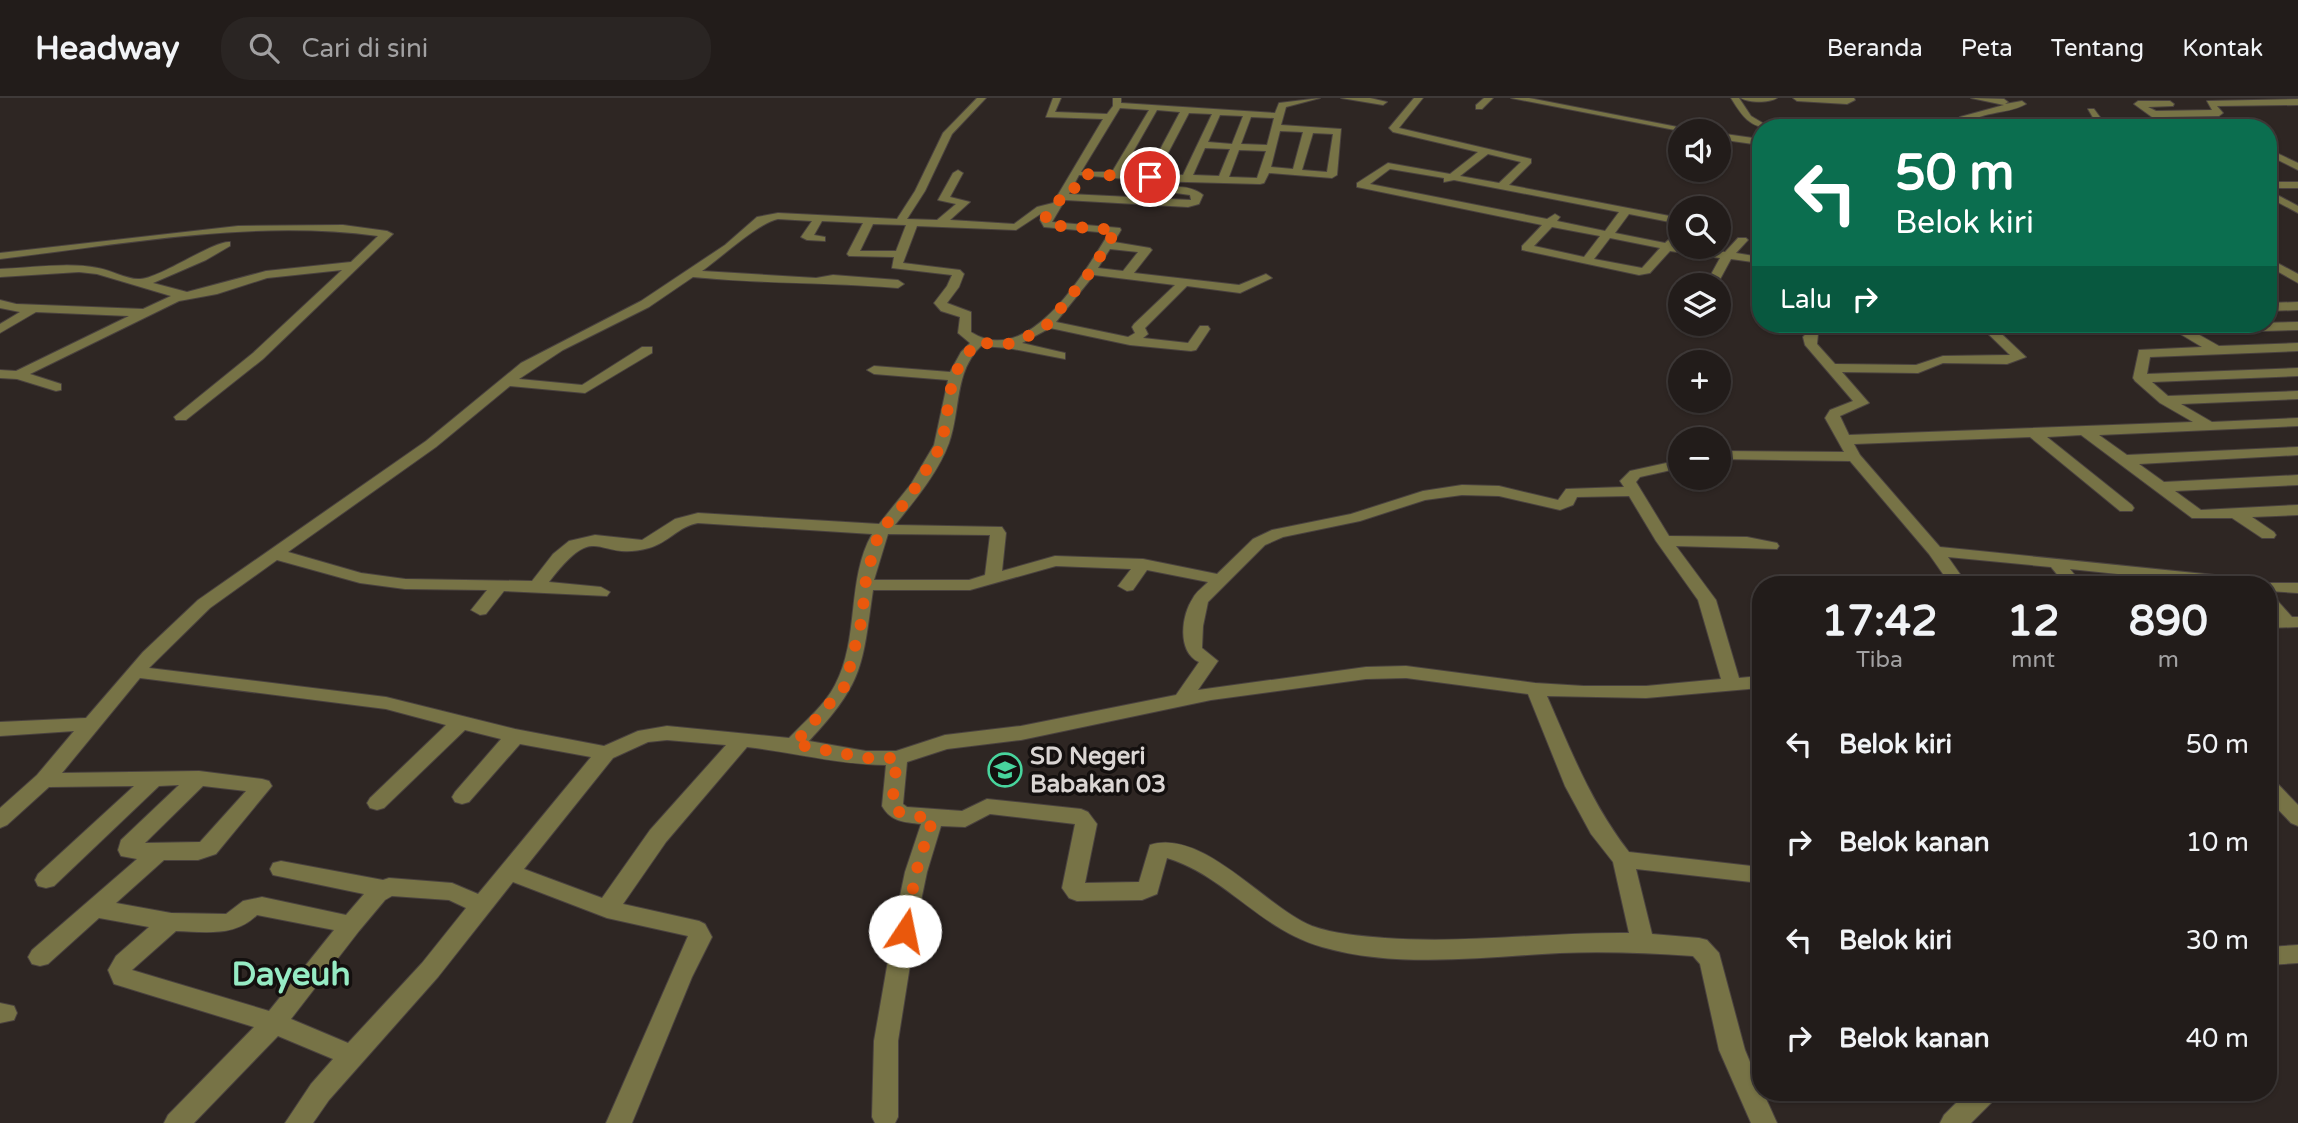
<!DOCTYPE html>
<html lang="id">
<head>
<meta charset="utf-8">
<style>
  :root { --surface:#221c1a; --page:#2a2523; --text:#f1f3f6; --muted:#a2a1a2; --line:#3f3a39 }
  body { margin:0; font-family:"Varela Round",sans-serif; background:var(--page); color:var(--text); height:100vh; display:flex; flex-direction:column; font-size:26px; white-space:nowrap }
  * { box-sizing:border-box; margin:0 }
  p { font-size:23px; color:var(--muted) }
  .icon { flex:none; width:38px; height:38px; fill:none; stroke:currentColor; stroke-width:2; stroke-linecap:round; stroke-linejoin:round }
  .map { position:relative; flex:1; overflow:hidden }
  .panel { position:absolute; left:1752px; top:478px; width:525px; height:525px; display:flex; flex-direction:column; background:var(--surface); border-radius:28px; box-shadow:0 2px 5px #0004,0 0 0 2px var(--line) }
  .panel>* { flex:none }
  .hud { position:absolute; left:1752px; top:21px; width:525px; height:214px; border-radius:28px; box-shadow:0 2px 5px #0004,0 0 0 2px var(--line); background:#0b6e4f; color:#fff; overflow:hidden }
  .controls { position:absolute; left:1668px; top:21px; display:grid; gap:14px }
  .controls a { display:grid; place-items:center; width:63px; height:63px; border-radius:50%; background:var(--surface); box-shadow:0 2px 5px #0004,0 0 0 2px var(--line); font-size:35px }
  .pin { position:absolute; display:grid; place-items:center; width:60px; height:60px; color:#fff; margin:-30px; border:4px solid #fff; border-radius:50%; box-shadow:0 2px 7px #0007 }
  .me { position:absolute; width:77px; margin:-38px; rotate:11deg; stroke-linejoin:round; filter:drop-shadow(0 0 5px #0008) }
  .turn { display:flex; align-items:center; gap:24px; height:147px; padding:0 28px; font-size:32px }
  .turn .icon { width:91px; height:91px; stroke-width:2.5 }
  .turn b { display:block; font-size:49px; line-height:60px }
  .then { display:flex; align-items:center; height:66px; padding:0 28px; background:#0003; gap:14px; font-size:26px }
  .eta { display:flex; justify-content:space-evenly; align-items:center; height:119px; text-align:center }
  .eta b { font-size:42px; font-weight:800; line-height:49px }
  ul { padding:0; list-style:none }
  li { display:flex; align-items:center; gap:21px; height:98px; padding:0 28px }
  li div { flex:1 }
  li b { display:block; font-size:26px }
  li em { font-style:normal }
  header { display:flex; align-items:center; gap:42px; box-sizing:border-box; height:98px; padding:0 35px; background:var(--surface); border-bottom:2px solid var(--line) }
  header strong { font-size:33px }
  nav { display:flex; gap:38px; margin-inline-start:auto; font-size:24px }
  .search { width:490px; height:63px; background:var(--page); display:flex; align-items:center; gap:18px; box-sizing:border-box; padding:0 24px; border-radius:28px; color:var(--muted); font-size:26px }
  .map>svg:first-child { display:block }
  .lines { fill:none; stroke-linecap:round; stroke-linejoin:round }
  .minor-casing { stroke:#4a423f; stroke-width:2 }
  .minor { fill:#777346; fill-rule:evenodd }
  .route { stroke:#ea580c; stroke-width:12; stroke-dasharray:0 21.6 }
  .labels { text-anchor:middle; stroke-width:7; stroke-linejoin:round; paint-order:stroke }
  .poi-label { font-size:24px; font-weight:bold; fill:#dad5d3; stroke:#14100f; text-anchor:start }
  .near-quarter-label { font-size:33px; font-weight:bold; fill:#96ebc4; stroke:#14100f }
</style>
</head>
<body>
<header>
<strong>Headway</strong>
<div class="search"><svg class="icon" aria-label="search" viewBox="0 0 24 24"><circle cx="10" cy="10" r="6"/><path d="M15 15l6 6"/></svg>Cari di sini</div>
<nav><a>Beranda</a><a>Peta</a><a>Tentang</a><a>Kontak</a></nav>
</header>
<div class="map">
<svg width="2298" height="1025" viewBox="0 0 2298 1025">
  <rect width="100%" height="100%" fill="#2e2623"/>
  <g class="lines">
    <defs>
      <path id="minor" d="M977,0H986L952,36L925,93L907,121L937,122L956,106L938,102L953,75L958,72L963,75L950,99L970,104L950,122L1014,126L1037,109L1053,105L1103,21L1046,19L1053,0H1061L1055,14L1107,16L1113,8V0H1121V5L1275,15L1279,5L1320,0L1286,9L1281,27L1341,31L1337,77L1332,80L1269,75L1264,85L1260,86L1150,83L1079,77L1069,96L1191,102L1190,97L1169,94L1168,92C1177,86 1195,90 1203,97L1199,106L1188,109L1065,102L1052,124L1120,130L1121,132L1114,144L1150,150L1152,152L1134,175L1239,187L1266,176L1272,180L1240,195L1187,188L1145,230L1148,236L1143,240L1188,245L1200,228H1208L1210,231L1196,252L1191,253L1130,247L1050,230L1022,245L1065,255V261L1008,250L981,248C954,274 961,311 949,345C938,375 915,402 895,427L1002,429L1006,435L1002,473L1055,458L1143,461L1217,476L1253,441L1272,432L1351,416L1423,393L1462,387L1499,388L1558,402L1566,391L1624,389L1620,383L1630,373L1680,362V370L1640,379L1636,384L1669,438L1747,439L1777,445L1779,448L1777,451L1676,448L1716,502L1739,580L1760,578V590L1646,600L1547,598C1571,653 1592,707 1629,754L1760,769V785L1636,771L1652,836L1699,840L1707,842L1719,855L1745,952L1760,988V994H1763L1777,1025H1751L1719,952L1700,866L1693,858C1649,855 1605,853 1560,855C1483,859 1398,871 1322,849C1259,831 1226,778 1167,760L1157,796L1142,802L1077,803L1069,800L1062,790L1075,726L990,716L965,729L941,728L927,774L918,817L898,943V1019L895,1025H875L872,1019L874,943L896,817L905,774L921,726C904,724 891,724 882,708L886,667C841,667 793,654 747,649L666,744L623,806L699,823L705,826L712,839L692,879L632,1025H606L688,838L607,820L513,784L438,879L329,1002L313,1025H285L311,986L333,961L278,938L194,1025H164L168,1017L254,929L114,886L108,872L116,858L149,829L99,820L48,866L40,868L32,866L28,859L32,852L137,761L121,758L118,752L121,742L179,687L159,688L54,788L46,790L38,788L35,782L38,776L134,688L49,689L7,727L0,730V710L37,677L74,633L0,638V624L86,620L143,554L198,502L426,343L521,265L641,203L725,147L757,119L778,115L897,121L915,93L943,35ZM1120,10L1149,12L1112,74H1081ZM1157,12L1180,14L1147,76L1121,75ZM1189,15L1212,16L1183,77L1157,76ZM1220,17L1243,18L1232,46L1208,44ZM1251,19L1274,20L1267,47L1241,46ZM1280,33L1303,34L1293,71L1271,69ZM1313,35L1333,36L1327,74L1302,72ZM1205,50L1230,51L1219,78L1193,77ZM1239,52L1266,53L1257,80L1229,79ZM1045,113L1040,122L1044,129L1109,135C1084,175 1029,271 971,234V214L947,205L959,189L964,176L960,172L903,165L917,128L1016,132ZM778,121L812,123L801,139L807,142L825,143V139L814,137L822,123L863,125L847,156L849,158L894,159L892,170L952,177L947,188L934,205L941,213L960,219L958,235L970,245L961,254L950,274L874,268L867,272L874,276L948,282L934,347L911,386L879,426L698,415L675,421L642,442L595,437L569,443L553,456L532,483L405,481L361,475L288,454L436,349L510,288L585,295L652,255V249H642L582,287L519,281L563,252L649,209L693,179C762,186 829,184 898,190L904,186L898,182L833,177L816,180L702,173C722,159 758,125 778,121ZM873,126L906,127L896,153H860ZM1110,151L1138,154L1123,173L1098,170ZM1094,177L1175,187L1134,226L1132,229L1135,235L1128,239L1056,224ZM1462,397L1499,398L1560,412L1573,407L1577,399L1629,398L1656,443L1698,502L1721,581L1646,588H1584L1535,585L1406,568L1366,569L1198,592L1218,563L1202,550L1203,528L1208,504L1265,447L1283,439L1360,423L1425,402ZM698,425L872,436C846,482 860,540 835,587C825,607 805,623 789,640L667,628L638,633L604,648L515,631L386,599L149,570L210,510L277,462L360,485L405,491L487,492L471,512L480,517L486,516L504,493L607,498L610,494L601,489L549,484C599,419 594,465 649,450C668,445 679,428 698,425ZM888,436L990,437L985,477L969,482H874ZM1056,468L1131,471L1118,488L1127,493L1133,492L1147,472L1208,484C1203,489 1196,494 1193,500C1181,518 1177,554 1199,564L1176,597L1021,628L945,637L896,653H866L809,643C864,584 862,569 873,492H970ZM140,580L386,611L446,627L370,700L367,705L370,710L377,712L384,710L465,632L501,641L455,694L452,699L455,704L462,706L469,704L520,646L591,659L478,796L452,785L389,780L383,782L281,763L273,765L270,771L273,777L364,796L346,817L262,799L243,803L226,816L171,815L116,805L164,762H198L216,756L272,688L269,683L262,681L199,673L62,675ZM1406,580L1528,596L1565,688L1591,736L1613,764L1629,835C1548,834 1466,846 1385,840C1361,838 1334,836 1312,828C1265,809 1203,730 1150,747L1139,784L1085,785L1097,726L1088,714L1081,711L987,701L962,713L907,709L903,706L907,664L947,651L1021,642L1211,602L1366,581ZM667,642L726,647L650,732L602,800L524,771L613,660L648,644ZM203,688L246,693L200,744L145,745ZM392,798L449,802L466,810L422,865L348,945L291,921L359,833L385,802ZM257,817L334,832L269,913L132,872L176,833C205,834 235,839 257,817Z
        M1341,0H1370L1387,4L1383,7Z
        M1414,0H1423L1399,30L1531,61V65L1509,87L1680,120V126L1629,116L1615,135L1665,145L1680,131V141L1675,146L1725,154L1738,140H1746L1748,142L1736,155L1760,159V165L1731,161L1718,185L1714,186L1708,182L1720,160L1670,153L1650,175L1639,177L1522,152V148L1542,127L1357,89V85L1388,65L1450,76L1478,54L1393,34L1389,30ZM1488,56L1521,64L1499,85L1460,78ZM1390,71L1444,80V84L1454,82L1619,114L1605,133L1557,123L1560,119L1555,116L1547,121L1370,86ZM1552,129L1600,138L1584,159L1534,148ZM1610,140L1660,150L1642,170L1594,161Z
        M1484,0H1493L1482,11H1476V7Z
        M1511,0H1529L1698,33H1680Z
        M1731,0H1739L1751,18L1771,30C1750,30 1742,18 1731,0Z
        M1741,0H1777C1769,5 1749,5 1741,0Z
        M1793,0H1854L1855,2L1847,6L1797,3Z
        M1971,0L2004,1L2008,4L2005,6L2022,3L2026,6C2005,18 1980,11 1963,30H1953L1952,26L1960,19L2004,7Z
        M2298,1V7L2217,8L2223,15L2219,18L2163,19L2173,26V30H2160L2163,27L2134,6L2138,3H2170L2174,6L2173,8L2148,9L2156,13L2212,12L2207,3Z
        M2088,11H2094L2108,30H2099Z
        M1819,24L1846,28L1810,30Z
        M1718,35L1760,41V47L1718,41Z
        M2268,51L2298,65V72L2268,57Z
        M2268,84H2298V90H2268Z
        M2268,92L2298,108V115L2268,99Z
        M343,127L387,133L393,136L263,261L186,322H176L174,319L253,255L342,172L267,180L217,196L179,203L30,276L61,286V292L56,293L17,281L0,280V272L16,273L129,218L36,214L0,235V226L20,214L0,210V202L16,206L143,211L171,198L97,176L79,174L0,179V171C32,170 67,164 98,170C111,172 127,182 140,181C161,180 214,142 230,144V148L206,162L153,185L187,194L266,173L351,164L378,138C253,121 124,146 0,161V155L238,128Z
        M1760,137V151L1754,148V140Z
        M2268,160L2298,176V185L2268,168Z
        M2298,204V212L2268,213V205Z
        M2298,224V232L2196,235L2219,248L2298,245V253L2150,259L2147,276L2298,270V278L2152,284L2168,298L2298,293V301L2181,306L2212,324L2298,320V328L2099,337L2127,357L2298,349V357L2139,366L2164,384L2298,377V387L2175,393L2201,412L2298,407V417L2252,419L2274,434L2276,437L2274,440H2262L2232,420H2192L2081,337L2047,339L2132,407L2134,410L2132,413H2120L2030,339L1854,346L1860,357L1940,449L2254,481L2262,485H2298V495L2268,493V486H2213L2070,471L2082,486H2065L2051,469L1948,459L1967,486H1950L1929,456L1850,363L1718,361V353L1844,354L1825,320L1830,312L1853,303L1805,247L1803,239L1812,229L1810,226H1953L1947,230L1818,236L1817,246L1835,266L1916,267L1943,258L2010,257L1978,226H1991L2026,259L2007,266L1943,265L1918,275L1842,274L1869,305L1840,318L1849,337L2193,324L2160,305L2135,283L2133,280L2139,252L2202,249L2177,234V228L2181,227Z
        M2268,498L2274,499L2292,519H2298V529L2268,530V520L2273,519L2268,514Z
        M2268,681L2275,683L2298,707V728L2291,725L2268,701Z
        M2298,847V865L2268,867V849Z
        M0,905L14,908L17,915L14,922L0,925Z
        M1967,994H1998L1994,1002L1971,1025H1940L1944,1017Z"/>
    </defs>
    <use href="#minor" class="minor-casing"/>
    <use href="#minor" class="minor"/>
  </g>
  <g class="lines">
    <path class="route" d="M905,833L916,774L933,720C919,718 901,720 892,708L897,660H866L794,646L845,588L862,521L865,487L874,449L881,432L909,400L942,346L953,278L975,245L1008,246L1025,240L1048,226L1091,173L1116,132L1048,127L1045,120L1062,99H1069L1083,76L1150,79"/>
  </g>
  <defs>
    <symbol id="school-ring" viewBox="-11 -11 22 22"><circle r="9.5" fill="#14100f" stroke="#48d49d" stroke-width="1.5"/><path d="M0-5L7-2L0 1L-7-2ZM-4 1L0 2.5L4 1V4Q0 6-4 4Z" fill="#48d49d"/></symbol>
  </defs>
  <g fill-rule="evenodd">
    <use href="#school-ring" x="986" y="653" width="38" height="38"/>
  </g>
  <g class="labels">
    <g class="poi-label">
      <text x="1030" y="666">SD Negeri<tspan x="1030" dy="28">Babakan 03</tspan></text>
    </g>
    <g class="near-quarter-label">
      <text x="291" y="887">Dayeuh</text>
    </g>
  </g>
</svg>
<div class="controls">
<a><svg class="icon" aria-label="sound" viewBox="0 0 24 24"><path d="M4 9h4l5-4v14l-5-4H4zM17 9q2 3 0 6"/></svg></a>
<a><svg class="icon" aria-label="search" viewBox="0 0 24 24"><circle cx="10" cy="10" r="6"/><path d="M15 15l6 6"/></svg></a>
<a><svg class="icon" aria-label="layers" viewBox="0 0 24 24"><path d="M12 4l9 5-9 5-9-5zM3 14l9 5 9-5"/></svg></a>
<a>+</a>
<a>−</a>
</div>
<div class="pin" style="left:1150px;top:79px;background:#d93025"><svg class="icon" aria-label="arrive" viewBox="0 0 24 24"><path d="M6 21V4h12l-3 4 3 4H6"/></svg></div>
<svg class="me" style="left:905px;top:833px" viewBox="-20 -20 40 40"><circle r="19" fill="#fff"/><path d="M0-13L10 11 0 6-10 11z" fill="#ea580c"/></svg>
<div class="hud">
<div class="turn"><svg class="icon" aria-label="left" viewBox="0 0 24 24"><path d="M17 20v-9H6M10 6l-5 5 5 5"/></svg><div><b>50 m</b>Belok kiri</div></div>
<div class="then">Lalu<svg class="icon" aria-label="right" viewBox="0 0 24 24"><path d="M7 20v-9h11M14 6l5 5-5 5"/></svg></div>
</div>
<section class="panel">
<div class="eta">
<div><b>17:42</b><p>Tiba</p></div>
<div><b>12</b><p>mnt</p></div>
<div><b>890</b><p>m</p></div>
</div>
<ul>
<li><svg class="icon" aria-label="left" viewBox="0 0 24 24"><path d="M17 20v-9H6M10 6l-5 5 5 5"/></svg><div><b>Belok kiri</b></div><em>50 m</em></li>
<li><svg class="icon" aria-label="right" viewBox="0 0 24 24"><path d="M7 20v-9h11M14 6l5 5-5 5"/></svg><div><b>Belok kanan</b></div><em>10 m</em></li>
<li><svg class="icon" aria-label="left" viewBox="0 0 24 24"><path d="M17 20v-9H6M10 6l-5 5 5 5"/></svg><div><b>Belok kiri</b></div><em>30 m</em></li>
<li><svg class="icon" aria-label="right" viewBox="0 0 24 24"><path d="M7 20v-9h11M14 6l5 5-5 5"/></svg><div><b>Belok kanan</b></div><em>40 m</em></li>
</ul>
</section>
</div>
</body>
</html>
